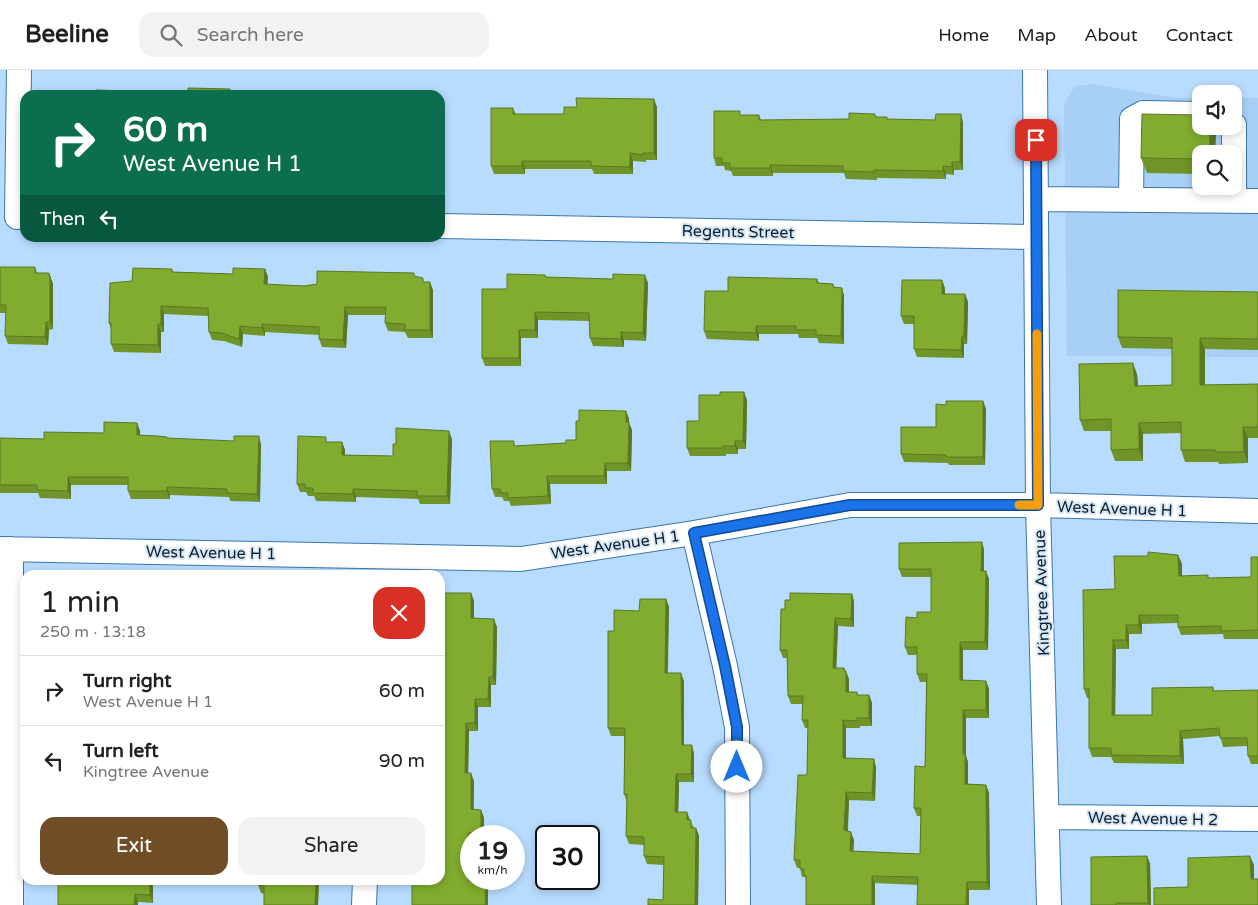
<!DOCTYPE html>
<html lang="en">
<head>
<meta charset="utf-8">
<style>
  :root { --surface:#fff; --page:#f2f2f2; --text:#202124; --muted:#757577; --line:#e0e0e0; --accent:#704d27 }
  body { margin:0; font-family:"Varela Round",sans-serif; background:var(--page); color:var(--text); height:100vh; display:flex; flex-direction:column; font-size:19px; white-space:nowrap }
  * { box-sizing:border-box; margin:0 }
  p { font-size:16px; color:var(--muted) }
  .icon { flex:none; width:28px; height:28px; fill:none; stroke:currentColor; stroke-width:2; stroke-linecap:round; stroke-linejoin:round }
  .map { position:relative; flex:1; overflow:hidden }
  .side { position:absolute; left:20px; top:500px; width:425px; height:315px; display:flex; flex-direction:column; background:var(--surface); border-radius:15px; box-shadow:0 2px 8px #0003 }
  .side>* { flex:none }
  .guide { position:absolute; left:20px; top:20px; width:425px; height:152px; border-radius:15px; box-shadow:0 2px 8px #0003; background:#0b6e4f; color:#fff; overflow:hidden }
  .controls { position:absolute; left:1192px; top:15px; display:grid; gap:10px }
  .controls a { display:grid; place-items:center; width:50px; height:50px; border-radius:10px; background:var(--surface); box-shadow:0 2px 8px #0003; font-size:25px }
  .speed { position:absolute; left:460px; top:755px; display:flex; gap:10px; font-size:25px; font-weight:700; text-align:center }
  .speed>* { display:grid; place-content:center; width:65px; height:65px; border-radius:50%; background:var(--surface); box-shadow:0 2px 8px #0003; line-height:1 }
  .speed small { font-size:12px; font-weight:400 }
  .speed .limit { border:2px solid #111; border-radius:8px; background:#fff; color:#111 }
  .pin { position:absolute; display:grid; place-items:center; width:42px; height:42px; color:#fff; margin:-21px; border-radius:10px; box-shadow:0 2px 8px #0006 }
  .me { position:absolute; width:55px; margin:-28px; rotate:0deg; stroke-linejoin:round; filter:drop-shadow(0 0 4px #0008) }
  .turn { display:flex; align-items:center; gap:18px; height:105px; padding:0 20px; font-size:22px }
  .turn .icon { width:65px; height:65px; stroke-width:2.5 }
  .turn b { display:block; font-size:35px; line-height:42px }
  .then { display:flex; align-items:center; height:48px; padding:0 20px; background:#0003; gap:10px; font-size:19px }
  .round { display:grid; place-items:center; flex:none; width:52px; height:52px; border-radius:15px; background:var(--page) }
  .overview { display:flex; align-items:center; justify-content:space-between; height:85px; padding:0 20px }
  h1 { font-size:30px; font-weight:600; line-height:38px }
  .button { display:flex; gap:10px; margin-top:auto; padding:10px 20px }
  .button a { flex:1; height:58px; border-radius:15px; background:var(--accent); color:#fff; font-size:20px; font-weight:600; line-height:58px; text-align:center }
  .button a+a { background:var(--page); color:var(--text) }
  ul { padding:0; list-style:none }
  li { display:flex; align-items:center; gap:15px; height:70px; padding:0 20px; border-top:1px solid var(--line) }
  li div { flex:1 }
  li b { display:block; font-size:19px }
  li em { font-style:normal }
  header { display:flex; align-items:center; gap:30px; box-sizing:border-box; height:70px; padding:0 25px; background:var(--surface); border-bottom:1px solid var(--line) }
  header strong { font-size:24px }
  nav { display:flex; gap:28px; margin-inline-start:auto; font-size:18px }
  .search { width:350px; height:45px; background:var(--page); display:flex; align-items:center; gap:12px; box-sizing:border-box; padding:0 18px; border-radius:15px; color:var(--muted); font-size:19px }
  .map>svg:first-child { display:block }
  .built { fill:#a8cff5; fill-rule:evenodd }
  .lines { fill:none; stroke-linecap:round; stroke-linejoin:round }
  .minor-casing { stroke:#3a76aa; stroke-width:26 }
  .minor { stroke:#fff; stroke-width:24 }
  .wall { fill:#6f9428 }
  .shaded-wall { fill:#5a7821 }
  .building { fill:#81ac2f; stroke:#5a7821 }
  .route-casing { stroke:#114b97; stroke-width:12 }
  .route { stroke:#1a73e8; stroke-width:9 }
  .slow { stroke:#f59e0b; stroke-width:9 }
  .labels { text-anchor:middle; stroke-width:4; stroke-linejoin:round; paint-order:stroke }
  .street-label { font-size:16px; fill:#082237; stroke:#dae6f2 }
</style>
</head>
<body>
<header>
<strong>Beeline</strong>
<div class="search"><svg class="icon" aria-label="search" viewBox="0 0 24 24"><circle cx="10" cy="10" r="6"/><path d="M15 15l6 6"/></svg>Search here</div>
<nav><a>Home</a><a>Map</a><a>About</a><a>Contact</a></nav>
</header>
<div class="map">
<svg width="1258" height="835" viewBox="0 0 1258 835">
  <rect width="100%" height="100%" fill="#b8dcff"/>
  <path class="built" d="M1092,14L1178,28H1201V56H1234V28H1258V287L1067,286L1064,34L1075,16ZM1201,84H1234V116H1201Z"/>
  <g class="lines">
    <defs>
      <path id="minor" d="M1035,0L1038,435L1049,835
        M1234,55V131
        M1037,129L1258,131
        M1131,130L1132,49L1143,43L1201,44
        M17,147L19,0
        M440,156L1036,167
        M694,463L725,596L737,657L738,835
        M0,479L521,489L694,463L850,435H1038L1258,441
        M1047,747L1258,749
        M11,835V479
        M364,835L365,810"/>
    </defs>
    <use href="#minor" class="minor-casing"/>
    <use href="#minor" class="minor"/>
  </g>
  <path class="wall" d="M577,37H657V90H646V92L633,91V104H594L592,99H525V104H494L491,96L513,38L516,44H564Z
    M875,44L876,47L887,49L963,52V100H954V105L946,104V109L877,108V110L846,109L844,103H773V106H733L731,101L725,100L724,96H716L714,88L741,45H759L761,50L849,49Z
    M1201,56H1214L1216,60L1215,84H1201V104L1147,103L1141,88Z
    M0,197H35L37,203H49L53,214V259L49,260L48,275L8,274L5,266L6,243H0Z
    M172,199L173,202L233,204L265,199L268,207L267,214L304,216L415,206L424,212L433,220V268H408L405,262L388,261L385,253V245H348L346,278L322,277L319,269V265L265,262V266L243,264L242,277L224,271L212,270L209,262L208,246L164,244V262H161V283L114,282L111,274V259L109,253L132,211Z
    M545,205L546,207L648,213L646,271L624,270V277L593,276L590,268L589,251L538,250V268H521V296H485L482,288L507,219Z
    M817,209L819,213L833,214L834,217L842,218L844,226V274L819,273L817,268H799L798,264H759V271L707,269L704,261L728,221Z
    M945,218V224H965L968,232L967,274H964V288L917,287L914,279V254H904L901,246Z
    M1258,222V280L1205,279V315L1258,314V368H1248V393L1219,394L1218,392H1185L1181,380V363L1143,364V391H1115L1111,380V361H1084L1080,350L1137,304L1138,316L1172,315V279L1122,278L1118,267Z
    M747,330L746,379H738V384H726V386H690L687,378Z
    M983,331L986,339L985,395H949L948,393L904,392L901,384L936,357L946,335Z
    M626,341L629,349V353L632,360L631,401H607V414H550L551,434L511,436L509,431H504L502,427H495L492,419L516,376L566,373L576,370L579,351Z
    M137,353L140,361V365L168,368L261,374L260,432L230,431L229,427L170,425V429H131L128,421V415H71V429L40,428L38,423H0V368L44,369L104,363Z
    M452,369L450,434H420L418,429L356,427V432L316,431L314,426H308L306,422H300L297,414L328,372H342L345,380V385L393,386Z
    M982,472L984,480V501L989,509L988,580H963V610L986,611L989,619V648H966V686L968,692V714L986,715L989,723L990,820H969L918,815L806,810L805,807H802L800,798H797L794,790L807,705L808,658H805L802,650L803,634H791L788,626L787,588H783L780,580L785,539L790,530L852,524L854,532V557L838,556L836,598H844L849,609V622H857L858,625H869L872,633V656H860V658H846V688L876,697L875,731L849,730L848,761L854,770L853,781L920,784L921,746H917L914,738L925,697L926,612H920L917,604V585H908L905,577L917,548L931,542V507H902L899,499Z
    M1178,485L1182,494V506L1209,508L1251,507L1258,487V569H1224L1223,564L1181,565L1178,557V553L1142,554V564H1129V579H1116L1115,645H1152L1213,617L1214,621L1258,620V694H1251L1248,686L1247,676L1223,677L1220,666L1183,669L1184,694L1114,693L1111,687H1092L1089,678V628H1087L1084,619L1115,519Z
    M471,523L474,531V548L497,557L496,615H491V637H478V661H469L468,703L474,711V740H481L484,748V766H471V811H486L488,819L412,835Z
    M666,529L669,537L668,603L684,611V675L694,684V712H679L678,742L690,750L694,758H696L699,766L698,835H648L663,830L664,795L647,794L644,786V775L629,774L626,766L627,732L624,724V666H611L608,658L614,561L639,541Z
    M1147,786L1150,794L1151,835H1091Z
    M153,810V833L138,832V835H58Z
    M319,810L318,835H264V824L261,823L258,815Z"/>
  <path class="shaded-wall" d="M654,29L657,37V90L654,83Z
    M440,43L443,50L442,93L440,88Z
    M961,44L963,52V100L960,92Z
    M1210,56H1214L1216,60L1215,84H1210Z
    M630,83L633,91V104L630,97Z
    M522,91L525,99V104L522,96Z
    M952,92L954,100V105L952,97Z
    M770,95L773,103V106L770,98Z
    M943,96L946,104V109L943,101Z
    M265,199L268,207L267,222L264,214Z
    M49,203L53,214V259L50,251Z
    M645,205L648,213L646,271L643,263Z
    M942,210L945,218V232L942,224Z
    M430,212L433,220V268L430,260Z
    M842,218L844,226V274L841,266Z
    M965,224L968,232L967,274L964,266Z
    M161,236L164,244V262L161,254Z
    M345,237L348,245L346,278L343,270Z
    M535,242L538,250V268L535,260Z
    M46,252L49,260L48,275L45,267Z
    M158,254L161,262V283L158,275Z
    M262,254L265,262V266L262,258Z
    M240,256L243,264L242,277L239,269Z
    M756,256L759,264V271L756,263Z
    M519,260L521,268V296L519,288Z
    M621,262L624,270V277L621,269Z
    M962,266L964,274V288L961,280Z
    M1200,268L1205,279V326L1200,315Z
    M1133,293L1137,304L1139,327L1135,316Z
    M744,322L747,330L746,379L743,371Z
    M983,331L986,339L985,395L983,387Z
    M626,341L629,349V353L632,360L631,401L628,393Z
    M137,353L140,361V373L137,365Z
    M1139,353L1143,364V391L1139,379Z
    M1243,357L1248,368V393L1244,382Z
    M449,361L452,369L450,434L447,426Z
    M259,366L261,374L260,432L257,424Z
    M735,371L738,379V384L735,376Z
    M342,372L345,380V393L342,385Z
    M605,393L607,401V414L604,406Z
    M547,406L550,414L551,434L548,426Z
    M68,407L71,415V429L68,421Z
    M167,417L170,425V429L167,421Z
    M353,419L356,427V432L353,424Z
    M982,472L984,480V509L981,501Z
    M1178,485L1182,494V514L1179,506Z
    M986,501L989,509L988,580L985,572Z
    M471,523L474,531V556L471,548Z
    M852,524L854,532V557L851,549Z
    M666,529L669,537L667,611L665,603Z
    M1139,545L1142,554V564L1139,555Z
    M835,548L838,556L836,606L833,598Z
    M494,549L497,557L496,615L493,607Z
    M1126,555L1129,564V579L1126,570Z
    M1113,570L1116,579L1115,654L1112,645Z
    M960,572L963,580V618L960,610Z
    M844,598L846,605V601L849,609V630L846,622Z
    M681,603L684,611V683L682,675Z
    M489,607L491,615V637L488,629Z
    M986,611L989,619V648L986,640Z
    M869,625L872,633V656L869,648Z
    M475,629L478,637V661L475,653Z
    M963,640L966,648V686L968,692V722L965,714L963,684Z
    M843,650L846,658V696L843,688Z
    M466,653L469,661L468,711L465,703Z
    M1180,661L1183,669L1184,694L1180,686Z
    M692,675L694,684V712L691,704Z
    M874,689L876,697L875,731L872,723Z
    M471,703L474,711L473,747L471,739Z
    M676,704L679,712L678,750L675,742Z
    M986,715L989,723L990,820L987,812Z
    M846,722L849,730L847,768L844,760Z
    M481,740L484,748V766H482L481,763Z
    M687,742L690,750H687Z
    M696,758L699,766L698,835H695Z
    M851,762L854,770L853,789L850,781Z
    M468,763L471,771V819L468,811Z
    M1147,786L1150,794L1151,835H1149L1148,833Z
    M1250,786L1254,795V818L1251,809Z
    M872,806L875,814V835H872Z
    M150,810H153V833L150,825Z
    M316,810H319L318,835H315Z
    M486,811L488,819V835H485Z
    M967,812L969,820V835H966Z
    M135,824L138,832V835H134Z"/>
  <path class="building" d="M188,18L230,19V25H188Z
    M96,20L125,21V25H77V24H96Z
    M576,28L654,29V83H643V85L630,83V97L591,96V91H522V96H491V38H513V44H564V37H577Z
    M714,41H740V45H759V50L849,49V43L875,44V47H887V49L935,50L936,44H961L960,92H952V97L943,96V101L874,100V102L843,101V96L770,95V98H730V93H722V88H714Z
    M1142,44L1201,45V56H1210V84H1201V89L1141,88Z
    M0,197H35V203H49V206H50V251L46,252L45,267L5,266L6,235H0Z
    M133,198L172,199V202L233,204V198L265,199L264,214L304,216L317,214V201L414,203V206L423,208V212H430V260H405V254L385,253L386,237H345L343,270L319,269V257L262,254V258L240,256L239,269L221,263L209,262L208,238L161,236V254H158V275L111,274V253H109L110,213L132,211Z
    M507,204L545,205V207L613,209V204L645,205L643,263L621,262V269L590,268L589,243L535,242V260H519V288H482V219H507Z
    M728,207L817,209V213L833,214V217L842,218L841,266L816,265V260H796V256H756V263L704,261L705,221H728Z
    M902,210H942V224H965L964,266H962L961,280L914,279V246H901Z
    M1118,220L1258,222V269L1200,268V315L1258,314V357H1243L1244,382H1215V380H1181V352L1139,353V379L1111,380V349L1080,350L1079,294L1133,293L1135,316L1172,315V268L1118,267Z
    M720,322H744L743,371H735V376H723V378H687V351H699V325H720Z
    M946,331H983V387H946V385L901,384V357H936V334L946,335Z
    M579,340L626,341V352H629L628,393H605L604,406H547L548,426L508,428V423H501L500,419H492L490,371H514V376L566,373V370H576V351H579Z
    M104,352L137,353V365L157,366L167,367V368L234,371V366H259L257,424L227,423V419L167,417V421H128V407H68V421L37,420V415H0V368L44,369V362L104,363Z
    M396,358L449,361L447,426H417V421L353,419V424L313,423V418H305V414H297L298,366L326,367V372H342V385L393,386V374H396Z
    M982,472L981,501H986L985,572H960V610L986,611V640H963V684H965V714L986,715L987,812H967L966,835H917L918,807L872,806V835H806V806L804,805V799H800V790H794L798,705H807L808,650H802L803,626H788L787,580H780L781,539H785V530H790V523L852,524L851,549L835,548L833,598H844V601H846V622H857V625H869V648H857V651L843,650V688L874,689L872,723L846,722L844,760L851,762L850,781L920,784L921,738H914L915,696L925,697L927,604H917V577H905L906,547L917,548V542H931V499H899V473Z
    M1148,482L1178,485L1179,506L1208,505V508L1251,507V487H1258V560L1221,561V556L1178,557V545H1139V555H1126V570H1113L1112,645H1152V618L1213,617V621L1258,620V686H1248L1247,668H1220L1219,658L1180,661V686L1111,685V678H1089V619H1084L1083,520L1115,519L1114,486H1148Z
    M440,523H471V548L494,549L493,607H489L488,629H475V653H466L465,703H471V739L481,740V763H468V811H486L485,835H412V810H440Z
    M640,529H666L665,603H681L682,675H692L691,704H676L675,742H687V750H691V758H696L695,835H648V829L663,830L664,787L644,786V767L626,766L627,724H624L625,658H608V561H614V540L639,541Z
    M1147,786L1148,833H1116V835H1091V787Z
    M1250,786L1251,809H1258V835H1154V818L1188,817V788Z
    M58,810H150V825L135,824L134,835H58Z
    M258,810H316L315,835H264V816L258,815Z"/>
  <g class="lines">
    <defs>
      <path id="route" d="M737,697V657L725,596L694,463L850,435H1038L1036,70"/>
    </defs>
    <use href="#route" class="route-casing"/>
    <use href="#route" class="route"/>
    <path class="slow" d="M1019,435H1038L1037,264"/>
  </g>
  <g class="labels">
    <g class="street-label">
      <text transform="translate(738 161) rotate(1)" y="6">Regents Street</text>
      <text transform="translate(1122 438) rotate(2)" y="6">West Avenue H 1</text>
      <text transform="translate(615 474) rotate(-8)" y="6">West Avenue H 1</text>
      <text transform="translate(211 482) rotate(1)" y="6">West Avenue H 1</text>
      <text transform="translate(1041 523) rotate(-92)" y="6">Kingtree Avenue</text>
      <text transform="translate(1153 748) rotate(1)" y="6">West Avenue H 2</text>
    </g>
  </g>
</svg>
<div class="controls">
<a><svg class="icon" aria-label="sound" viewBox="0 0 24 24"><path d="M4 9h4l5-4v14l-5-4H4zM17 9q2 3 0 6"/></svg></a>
<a><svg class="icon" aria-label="search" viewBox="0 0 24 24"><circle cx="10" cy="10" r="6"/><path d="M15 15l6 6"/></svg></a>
</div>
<div class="speed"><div>19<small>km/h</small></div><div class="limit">30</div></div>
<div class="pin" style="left:1036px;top:70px;background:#d93025"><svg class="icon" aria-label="arrive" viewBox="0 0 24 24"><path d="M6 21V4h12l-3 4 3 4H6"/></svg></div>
<svg class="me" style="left:737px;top:697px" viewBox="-20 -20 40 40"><circle r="19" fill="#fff"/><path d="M0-13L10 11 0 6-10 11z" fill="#1a73e8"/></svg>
<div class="guide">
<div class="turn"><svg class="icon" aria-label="right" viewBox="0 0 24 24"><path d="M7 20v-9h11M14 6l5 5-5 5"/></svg><div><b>60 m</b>West Avenue H 1</div></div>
<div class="then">Then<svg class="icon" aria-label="left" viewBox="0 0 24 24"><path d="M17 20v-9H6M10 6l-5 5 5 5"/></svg></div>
</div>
<section class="side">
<div class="overview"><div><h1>1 min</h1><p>250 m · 13:18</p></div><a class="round" style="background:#d93025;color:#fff"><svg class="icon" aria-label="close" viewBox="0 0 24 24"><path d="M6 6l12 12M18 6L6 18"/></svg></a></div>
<ul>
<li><svg class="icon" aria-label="right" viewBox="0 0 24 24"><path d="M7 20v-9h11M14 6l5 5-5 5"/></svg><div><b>Turn right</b><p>West Avenue H 1</p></div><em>60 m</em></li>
<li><svg class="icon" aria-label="left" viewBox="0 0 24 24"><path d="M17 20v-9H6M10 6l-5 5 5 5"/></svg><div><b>Turn left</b><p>Kingtree Avenue</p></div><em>90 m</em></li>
</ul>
<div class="button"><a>Exit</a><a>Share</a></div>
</section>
</div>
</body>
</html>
